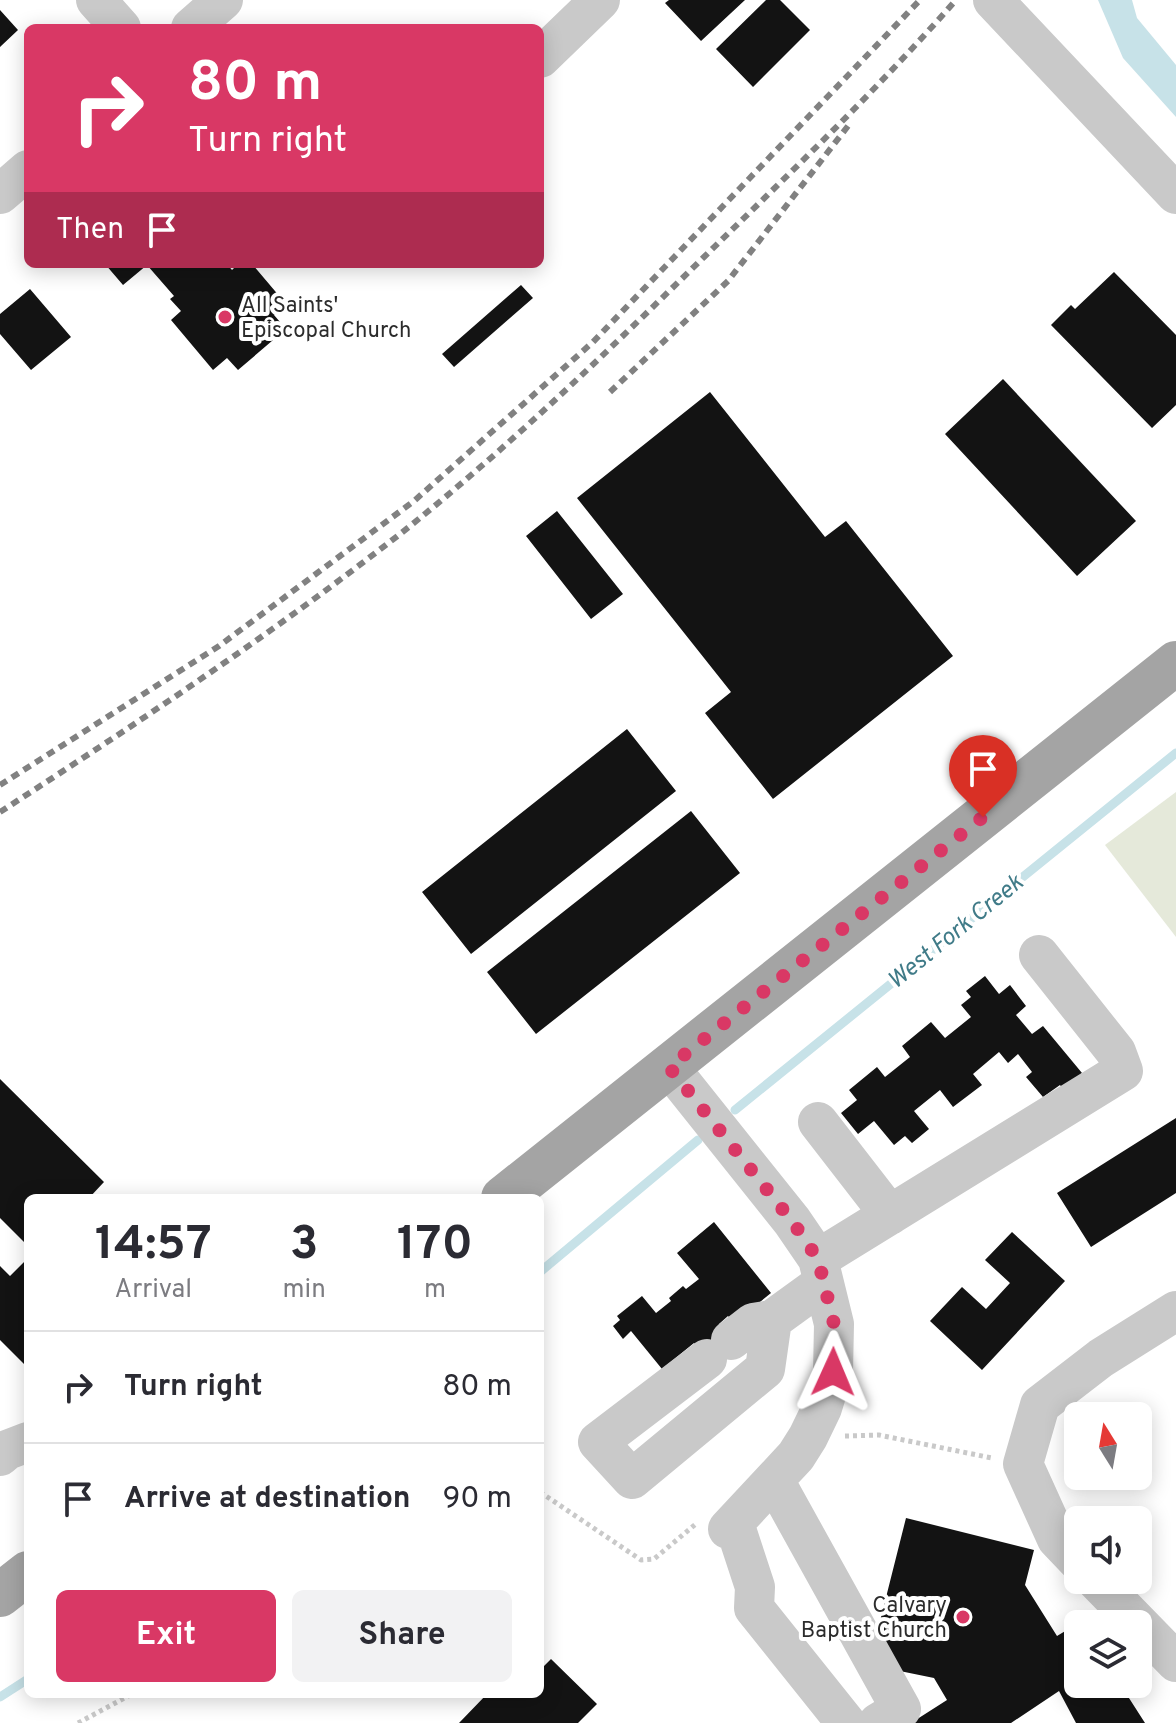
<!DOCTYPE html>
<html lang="en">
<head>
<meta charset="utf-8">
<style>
  :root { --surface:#fff; --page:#f2f2f3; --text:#2b2b33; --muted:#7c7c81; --line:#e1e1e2; --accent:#d93865 }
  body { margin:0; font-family:Overpass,sans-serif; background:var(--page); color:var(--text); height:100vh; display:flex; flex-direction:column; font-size:30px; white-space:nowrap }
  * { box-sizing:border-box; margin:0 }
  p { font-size:26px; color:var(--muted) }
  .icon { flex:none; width:44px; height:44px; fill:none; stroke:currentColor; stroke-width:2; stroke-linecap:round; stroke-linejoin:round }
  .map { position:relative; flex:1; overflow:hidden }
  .drawer { position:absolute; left:24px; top:1194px; width:520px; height:504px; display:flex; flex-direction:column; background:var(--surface); border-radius:12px; box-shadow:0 4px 20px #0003 }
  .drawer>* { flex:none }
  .guide { position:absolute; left:24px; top:24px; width:520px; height:244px; border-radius:12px; box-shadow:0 4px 20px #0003; background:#d93865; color:#fff; overflow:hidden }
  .needle { width:52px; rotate:349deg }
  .controls { position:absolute; left:1064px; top:1402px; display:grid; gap:16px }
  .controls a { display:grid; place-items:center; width:88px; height:88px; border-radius:12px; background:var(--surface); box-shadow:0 4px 20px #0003; font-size:40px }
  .pin { position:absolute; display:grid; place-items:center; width:68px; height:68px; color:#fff; margin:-82px -34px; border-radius:50% 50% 50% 0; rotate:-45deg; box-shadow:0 0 8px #0007 }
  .pin .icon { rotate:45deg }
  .me { position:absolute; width:88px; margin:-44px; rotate:1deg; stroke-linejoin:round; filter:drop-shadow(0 0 6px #0008) }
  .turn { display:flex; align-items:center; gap:28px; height:168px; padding:0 32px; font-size:36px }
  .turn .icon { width:104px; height:104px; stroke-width:2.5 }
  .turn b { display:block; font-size:56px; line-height:68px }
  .then { display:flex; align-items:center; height:76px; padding:0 32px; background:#0003; gap:16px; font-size:30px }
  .eta { display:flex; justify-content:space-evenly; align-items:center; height:136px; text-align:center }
  .eta b { font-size:48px; font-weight:700; line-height:56px }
  .cta { display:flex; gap:16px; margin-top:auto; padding:16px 32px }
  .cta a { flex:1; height:92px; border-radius:12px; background:var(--accent); color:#fff; font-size:32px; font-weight:700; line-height:92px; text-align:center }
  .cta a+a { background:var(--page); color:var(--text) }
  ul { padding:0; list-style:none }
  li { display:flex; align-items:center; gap:24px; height:112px; padding:0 32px; border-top:2px solid var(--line) }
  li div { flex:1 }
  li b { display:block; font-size:30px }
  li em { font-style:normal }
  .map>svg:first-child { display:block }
  .green { fill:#e5e9da }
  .water { fill:#c7e2e8 }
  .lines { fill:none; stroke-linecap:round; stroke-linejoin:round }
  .stream { stroke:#c7e2e8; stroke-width:9 }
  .building { fill:#131313 }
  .path { stroke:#c9c9c9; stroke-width:5; stroke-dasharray:4 4; stroke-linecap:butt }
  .minor { stroke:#c9c9c9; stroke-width:40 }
  .major { stroke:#a4a4a4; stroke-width:44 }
  .rail { stroke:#818181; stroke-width:6; stroke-dasharray:8 6; stroke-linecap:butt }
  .route { stroke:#d93865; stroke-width:14; stroke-dasharray:0 25.2 }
  .poi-dot { fill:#d93865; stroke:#fff; stroke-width:3 }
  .labels { text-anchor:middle; stroke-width:8; stroke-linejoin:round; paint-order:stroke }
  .poi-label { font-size:22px; fill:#2c2c2c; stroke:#fff; text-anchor:start }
  .water-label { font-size:24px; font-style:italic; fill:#407b88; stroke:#fff }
</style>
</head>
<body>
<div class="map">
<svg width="1176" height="1723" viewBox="0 0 1176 1723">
  <rect width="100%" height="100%" fill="#fff"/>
  <path class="green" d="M1176,792V937L1105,845Z"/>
  <path class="water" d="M1098,0H1132L1137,18L1176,65V117L1123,58Z"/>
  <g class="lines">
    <path class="stream" d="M735,1110L1176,753
      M540,1272L698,1140
      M0,1697L28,1679"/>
  </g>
  <path class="building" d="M669,0H745L701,41L665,3Z
    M766,0H780L810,30L753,87L716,49Z
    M0,10L18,30L0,47Z
    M105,264H227L232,270L238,264H252L286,304L274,315L286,329L238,370L227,358L213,370L171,320L181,311L170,299L174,296L147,265L123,285Z
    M1114,272L1176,335V405L1152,428L1051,325L1071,305L1075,309Z
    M521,285L533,298L454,367L442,354Z
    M30,289L71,337L31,370L0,334V314Z
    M1003,379L1136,521L1077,576L945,434Z
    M710,392L825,537L846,521L953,656L773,799L705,713L731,692L577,498Z
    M557,511L623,594L591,619L526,536Z
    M627,729L676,791L471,954L422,892Z
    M691,811L740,873L536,1034L487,972Z
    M985,976L999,994L1010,985L1026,1006L1016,1015L1032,1034L1043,1026L1082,1073L1063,1089L1060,1085L1043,1097L1026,1077L1032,1072L1018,1054L1008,1063L999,1052L973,1074L982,1085L953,1107L940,1090L914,1111L929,1129L912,1143L905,1136L894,1145L874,1121L858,1134L841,1113L857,1100L849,1090L877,1067L885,1077L910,1057L902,1046L931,1022L945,1038L971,1017L961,1005L971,997L966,991Z
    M0,1079L104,1182L89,1198H28V1246L0,1218Z
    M1176,1118V1193L1091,1247L1057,1193Z
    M714,1222L771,1293L734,1323L728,1316L719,1324L713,1366L694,1343L662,1369L631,1331L623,1339L613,1326L620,1320L617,1316L642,1296L656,1313L671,1301L669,1298L683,1286L686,1289L699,1279L677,1253Z
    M1012,1232L1065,1281L982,1370L930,1321L962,1287L986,1309L1010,1283L985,1260Z
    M28,1258V1368L0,1340V1266L10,1276Z
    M906,1518L1034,1550L1025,1585L1057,1636L1100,1610L1109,1624H1078V1684H1120L1145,1723H1076L1059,1691L1011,1723H911L947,1700L934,1678L890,1669L874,1645Z
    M551,1659L597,1704L578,1723H459L487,1694H540V1670Z"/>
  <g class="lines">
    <path class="path" d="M845,1436L879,1435L992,1458
      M540,1492L641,1560L654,1559L697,1523
      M78,1723L132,1694"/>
    <path class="minor" d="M96,0L121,28
      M993,0L1176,194
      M191,28L223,0
      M540,58L600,0
      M0,194L28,170
      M669,1067L792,1221L818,1259L834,1324L833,1372L822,1408L808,1437L796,1456L728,1529
      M818,1122L890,1215
      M818,1259L1123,1071L1116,1052L1039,955
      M731,1340L753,1323L772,1320
      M707,1359L598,1442L632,1479L765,1369L772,1320L823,1283
      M0,1456L7,1450L28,1442
      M774,1480L901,1709L878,1723
      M734,1523L755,1587L754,1608L846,1723
      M1078,1561L1057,1539L1023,1464L1040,1405L1101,1358L1176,1311
      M1096,1580L1176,1662"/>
    <path class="major" d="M503,1198L1176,663
      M0,1595L28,1573"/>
    <path class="rail" d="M610,392L728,281L848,126
      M0,785L219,646L414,501L593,342L920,0
      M0,812C136,724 272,634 400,534C507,449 606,353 704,257C789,174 877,90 956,0"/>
  </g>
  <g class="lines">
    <path class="route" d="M833,1372L834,1324L818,1259L792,1221L669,1067L983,817"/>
  </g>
  <g class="poi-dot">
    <circle cx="225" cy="317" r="8"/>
    <circle cx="963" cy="1617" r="8"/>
  </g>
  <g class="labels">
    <g class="poi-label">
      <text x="241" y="312">All Saints'<tspan x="241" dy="25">Episcopal Church</tspan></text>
      <text x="947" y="1612" text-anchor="end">Calvary<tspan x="947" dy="25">Baptist Church</tspan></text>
    </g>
    <g class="water-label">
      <text transform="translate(955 931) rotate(-39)" y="8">West Fork Creek</text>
    </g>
  </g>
</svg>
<div class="controls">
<a><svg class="needle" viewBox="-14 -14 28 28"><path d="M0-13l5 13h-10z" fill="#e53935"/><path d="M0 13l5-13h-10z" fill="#7c7c81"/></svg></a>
<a><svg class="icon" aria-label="sound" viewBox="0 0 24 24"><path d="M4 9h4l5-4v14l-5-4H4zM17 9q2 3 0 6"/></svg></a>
<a><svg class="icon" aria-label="layers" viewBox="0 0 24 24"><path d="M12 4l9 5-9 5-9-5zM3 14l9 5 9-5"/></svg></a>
</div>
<div class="pin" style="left:983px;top:817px;background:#d93025"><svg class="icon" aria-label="arrive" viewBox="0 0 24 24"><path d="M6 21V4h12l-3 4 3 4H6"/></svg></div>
<svg class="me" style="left:833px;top:1372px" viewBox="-20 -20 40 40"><path d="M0-17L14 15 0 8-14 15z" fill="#d93865" stroke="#fff" stroke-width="4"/></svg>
<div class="guide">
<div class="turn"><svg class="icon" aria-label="right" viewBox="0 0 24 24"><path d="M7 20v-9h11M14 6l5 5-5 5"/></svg><div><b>80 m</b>Turn right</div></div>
<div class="then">Then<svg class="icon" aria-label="arrive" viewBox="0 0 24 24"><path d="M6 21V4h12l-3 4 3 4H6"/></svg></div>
</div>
<section class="drawer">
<div class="eta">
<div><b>14:57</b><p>Arrival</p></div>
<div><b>3</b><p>min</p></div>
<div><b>170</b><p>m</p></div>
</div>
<ul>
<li><svg class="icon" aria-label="right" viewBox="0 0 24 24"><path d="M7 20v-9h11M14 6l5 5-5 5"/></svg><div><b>Turn right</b></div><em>80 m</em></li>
<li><svg class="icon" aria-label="arrive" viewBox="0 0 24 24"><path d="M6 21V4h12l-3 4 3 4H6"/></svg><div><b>Arrive at destination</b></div><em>90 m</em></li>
</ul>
<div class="cta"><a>Exit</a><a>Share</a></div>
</section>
</div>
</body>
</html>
